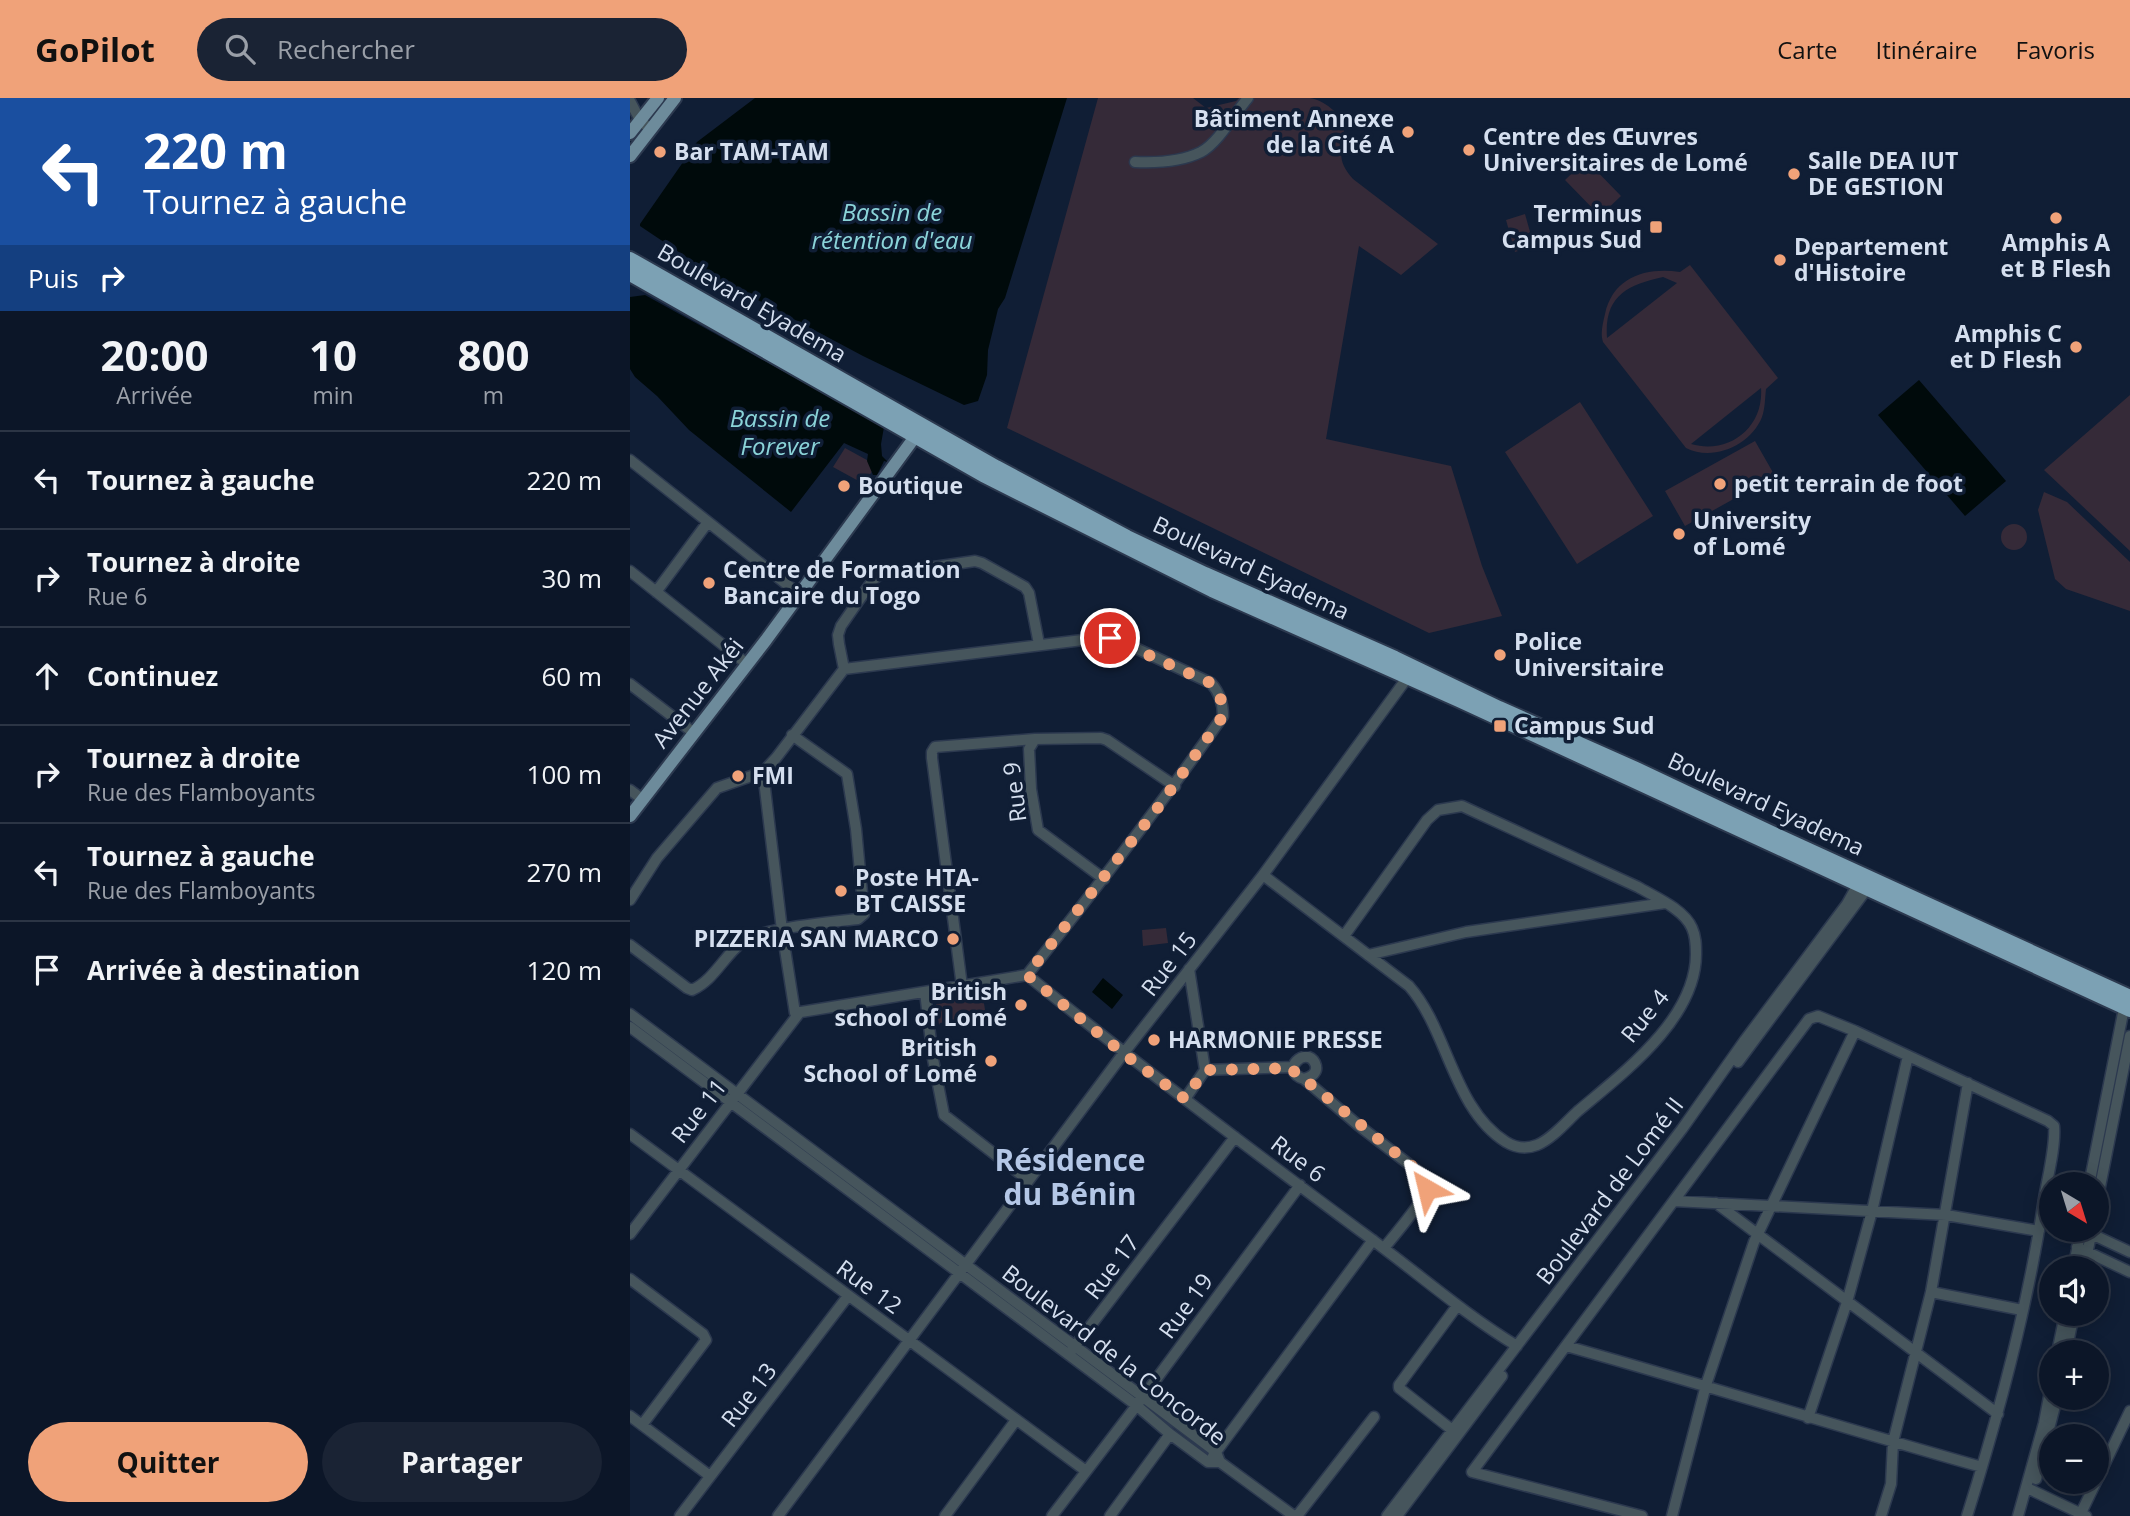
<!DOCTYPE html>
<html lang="fr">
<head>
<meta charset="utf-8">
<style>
  :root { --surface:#0c1628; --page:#1a2334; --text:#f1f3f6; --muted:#9a9fa8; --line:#2c3545; --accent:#f0a279 }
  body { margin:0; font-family:"Open Sans",sans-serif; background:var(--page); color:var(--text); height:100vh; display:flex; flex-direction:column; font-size:26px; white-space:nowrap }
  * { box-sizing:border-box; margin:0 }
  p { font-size:23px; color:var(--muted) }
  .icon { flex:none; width:38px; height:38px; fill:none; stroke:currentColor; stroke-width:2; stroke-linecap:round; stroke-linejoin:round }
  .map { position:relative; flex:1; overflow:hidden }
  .sheet { display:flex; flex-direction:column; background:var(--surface); width:630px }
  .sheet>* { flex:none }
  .guide { background:#1a4fa0; color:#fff; overflow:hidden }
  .needle { width:46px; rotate:142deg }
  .controls { position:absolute; left:1409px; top:1074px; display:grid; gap:14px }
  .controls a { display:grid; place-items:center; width:70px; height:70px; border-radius:50%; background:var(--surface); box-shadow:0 4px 18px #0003,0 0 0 2px var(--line); font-size:35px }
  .pin { position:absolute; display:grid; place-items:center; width:60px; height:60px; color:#fff; margin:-30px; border:4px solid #fff; border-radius:50%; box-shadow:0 2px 7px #0007 }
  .me { position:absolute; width:77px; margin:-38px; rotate:323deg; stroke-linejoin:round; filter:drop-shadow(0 0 5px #0008) }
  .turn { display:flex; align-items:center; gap:24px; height:147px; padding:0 28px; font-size:32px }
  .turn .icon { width:91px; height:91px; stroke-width:2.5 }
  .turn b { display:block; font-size:49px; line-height:60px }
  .then { display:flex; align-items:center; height:66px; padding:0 28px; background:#0003; gap:14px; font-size:26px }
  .eta { display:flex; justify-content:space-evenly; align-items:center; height:119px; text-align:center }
  .eta b { font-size:42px; font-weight:700; line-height:49px }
  .cta { display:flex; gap:14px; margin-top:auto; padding:14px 28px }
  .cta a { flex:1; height:80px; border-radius:42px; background:var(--accent); color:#111; font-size:28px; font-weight:700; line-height:80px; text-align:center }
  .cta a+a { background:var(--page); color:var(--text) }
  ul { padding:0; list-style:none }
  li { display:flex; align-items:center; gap:21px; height:98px; padding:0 28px; border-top:2px solid var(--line) }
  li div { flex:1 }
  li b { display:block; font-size:26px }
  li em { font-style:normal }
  header { display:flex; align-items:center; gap:42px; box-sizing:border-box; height:98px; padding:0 35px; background:var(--accent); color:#111 }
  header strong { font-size:33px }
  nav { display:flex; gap:38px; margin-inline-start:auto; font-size:24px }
  .search { width:490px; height:63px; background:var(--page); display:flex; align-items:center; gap:18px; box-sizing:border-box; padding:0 24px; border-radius:38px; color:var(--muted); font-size:26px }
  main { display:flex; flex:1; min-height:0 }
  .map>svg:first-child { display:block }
  .green { fill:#352a38; fill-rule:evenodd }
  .water { fill:#000a0b }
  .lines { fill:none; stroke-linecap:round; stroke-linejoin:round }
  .minor-casing { stroke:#2c394f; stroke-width:13 }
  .major-casing { stroke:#2c394f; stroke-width:16 }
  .highway-casing { stroke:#2c394f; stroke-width:18 }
  .minor { stroke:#46555c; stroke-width:10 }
  .major { stroke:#6d8b9b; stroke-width:12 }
  .highway { stroke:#7ca1b4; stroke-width:14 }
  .route { stroke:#f0a279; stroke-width:12; stroke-dasharray:0 21.6 }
  .poi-dot { fill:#f0a279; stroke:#101e35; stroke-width:2.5 }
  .labels { text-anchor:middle; stroke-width:7; stroke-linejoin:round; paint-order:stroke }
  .poi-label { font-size:23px; font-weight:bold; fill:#d5dfef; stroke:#101e35; text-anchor:start }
  .street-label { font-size:23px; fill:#d5dfef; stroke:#101e35 }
  .water-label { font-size:24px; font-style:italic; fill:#8bd4d9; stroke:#101e35 }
  .district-label { font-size:30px; font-weight:bold; fill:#b4c7e6; stroke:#101e35 }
</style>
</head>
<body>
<header>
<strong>GoPilot</strong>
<div class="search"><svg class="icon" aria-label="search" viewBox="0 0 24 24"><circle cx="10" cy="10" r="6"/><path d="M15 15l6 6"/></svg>Rechercher</div>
<nav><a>Carte</a><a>Itinéraire</a><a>Favoris</a></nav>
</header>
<main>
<section class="sheet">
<div class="guide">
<div class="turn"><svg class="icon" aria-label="left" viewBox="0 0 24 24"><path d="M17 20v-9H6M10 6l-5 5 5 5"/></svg><div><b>220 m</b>Tournez à gauche</div></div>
<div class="then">Puis<svg class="icon" aria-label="right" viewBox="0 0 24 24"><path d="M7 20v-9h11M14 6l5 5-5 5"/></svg></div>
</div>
<div class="eta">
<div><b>20:00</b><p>Arrivée</p></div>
<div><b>10</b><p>min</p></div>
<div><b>800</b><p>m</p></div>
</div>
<ul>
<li><svg class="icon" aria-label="left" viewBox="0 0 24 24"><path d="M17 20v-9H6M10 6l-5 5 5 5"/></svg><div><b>Tournez à gauche</b></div><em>220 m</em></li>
<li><svg class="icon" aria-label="right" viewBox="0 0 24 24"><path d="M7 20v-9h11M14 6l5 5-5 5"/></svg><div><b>Tournez à droite</b><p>Rue 6</p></div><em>30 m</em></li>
<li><svg class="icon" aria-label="ahead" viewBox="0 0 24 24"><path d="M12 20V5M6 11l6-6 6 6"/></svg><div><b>Continuez</b></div><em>60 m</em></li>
<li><svg class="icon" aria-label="right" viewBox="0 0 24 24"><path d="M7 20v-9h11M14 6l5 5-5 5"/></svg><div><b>Tournez à droite</b><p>Rue des Flamboyants</p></div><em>100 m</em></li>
<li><svg class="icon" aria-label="left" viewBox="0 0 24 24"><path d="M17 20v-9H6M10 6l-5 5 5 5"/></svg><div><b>Tournez à gauche</b><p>Rue des Flamboyants</p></div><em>270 m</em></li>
<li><svg class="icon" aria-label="arrive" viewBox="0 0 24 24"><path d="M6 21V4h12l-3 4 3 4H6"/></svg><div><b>Arrivée à destination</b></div><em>120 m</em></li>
</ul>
<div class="cta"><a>Quitter</a><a>Partager</a></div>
</section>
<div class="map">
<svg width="1500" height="1418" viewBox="0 0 1500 1418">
  <rect width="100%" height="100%" fill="#101e35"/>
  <path class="green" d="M468,0H563L576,10L606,3L609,0C629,0 661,0 680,0C693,2 713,16 714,31C714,55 704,59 723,81L808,146L771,177L729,148L696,341L821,368L852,468L872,518L799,535L377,330Z
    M956,62L991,98L970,118L935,82Z
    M895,116L904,148L885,154L876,122Z
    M1060,167L1148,280L1136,291C1135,300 1135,311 1132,319C1121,347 1083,364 1056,350L973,244C970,235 973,225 975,216C983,179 1016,169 1050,174ZM1033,179L1047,185L977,240C974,198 997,187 1033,179ZM1131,290C1134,330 1098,357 1061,346Z
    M1500,297V453L1414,372Z
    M950,304L1023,418L947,466L875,354Z
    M1125,343L1145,378L1055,428L1035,393Z
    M215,350L246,367L234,386L203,369Z
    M1414,394L1437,404L1500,464V513L1436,491L1425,481L1408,412Z
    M1371 439a13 13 0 1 1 26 0a13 13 0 1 1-26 0Z
    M536,830L538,845L513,848L512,832Z
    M353,899L356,918L310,925L309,927L306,906Z"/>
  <path class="water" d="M125,0H437L375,200L368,211L358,252L357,277L348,303L334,307L233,258L92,183L10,128V126L67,44Z
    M15,197L254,329L251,346L252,358L258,364L254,363L247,377H243L237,363L238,356L214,345L161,414L59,332L27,298L5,279L0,271V199Z
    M1289,282L1376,383L1335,418L1248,317Z
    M473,880L493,897L482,911L462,894Z"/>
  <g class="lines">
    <defs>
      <path id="minor" d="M0,3L10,22L21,32
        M505,64C527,65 551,64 571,54C588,45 605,15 618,0
        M0,362L169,496
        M0,473L117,566
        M26,494L78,424
        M469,540L488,542L581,585C590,595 593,605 593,618C531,707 465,792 397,877L165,915L152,832L133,674L146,660L214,571Z
        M214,571L209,546L208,537L211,528L243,482L249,477L345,463L352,465L395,489L399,495L409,546
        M0,586L64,635
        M405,641L399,651L401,691L408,732L474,781
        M0,692L12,701
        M633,777L779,888C818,932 823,1011 876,1044C886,1050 897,1051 907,1047C922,1041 936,1024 948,1013C993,975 1066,921 1066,856C1066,847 1066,839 1062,830C1054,811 1025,799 1008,789L832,708L808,712L797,722L714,838
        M0,802L27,760L87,690L133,674
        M0,847L57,890L62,892C84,882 94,858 112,844C130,830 204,824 228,821L234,816L226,731L217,676L162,637
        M738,857L836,834L1035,805
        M397,877C505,965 617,1049 729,1132C782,1170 831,1214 887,1248
        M332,888L302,660V654L305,649L405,641L471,640L477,642L545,688
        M295,894L303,961L314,1017L398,1082
        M0,916L513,1299L586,1354L590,1364L664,1418
        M0,929L506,1307L540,1336L578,1364H590
        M1108,964L1239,788
        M575,972L663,969
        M674,981C682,979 689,974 685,965C676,947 648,973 674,981L728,1027L793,1077C796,1081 797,1082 798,1087C798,1098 763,1139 754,1150
        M555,1001L575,972L559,871
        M0,1036L456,1373
        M1459,1087L1495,905
        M1044,1103L1316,1117L1409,1133
        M1086,1105L1368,1316
        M1466,1109L1500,938
        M1453,1132L1500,1154
        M0,1136L170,914
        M1447,1149L1500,1174
        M1443,1171L1451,1132
        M1454,1171L1462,1132
        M0,1181L73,1236L76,1242L12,1327
        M1301,1194L1392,1212
        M936,1248C1075,1287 1213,1330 1352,1369
        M442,1252L605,1039
        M1427,1255L1435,1216
        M1436,1255L1444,1216
        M0,1318L80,1378
        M1178,1320L1217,1204L1242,1113L1278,958
        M826,1335L769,1290V1287L827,1208
        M583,1358L743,1142
        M1406,1381L1427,1300
        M1466,1384L1500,1313
        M1397,1390L1456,1418
        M1451,1415L1466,1384
        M50,1418L218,1198
        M148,1418L493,956L633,777L780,576
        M315,1418L386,1322
        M422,1418L513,1299L670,1087
        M480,1418L540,1336
        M667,1418L744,1319
        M757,1418L1052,1031L1115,942L1217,806L1231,781
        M767,1418L872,1278
        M1012,1418L842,1374L1179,921L1188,918L1225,933L1418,1023L1424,1028C1426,1050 1416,1085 1413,1107C1397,1213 1369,1316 1337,1418
        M1042,1418L1076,1287L1124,1144L1225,933
        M1251,1418L1261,1386L1263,1344L1301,1194L1338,985
        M1388,1418L1414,1325L1421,1288"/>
      <path id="major" d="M0,35L28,0
        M0,58L45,0
        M0,718L136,542L290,332"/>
      <path id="highway" d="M0,161L366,369L497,439L575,476L765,560L869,610L1006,671L1144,736L1500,899
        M0,176L353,377L582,492L829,602L1500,912"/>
    </defs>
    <use href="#minor" class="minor-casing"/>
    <use href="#major" class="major-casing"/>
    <use href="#highway" class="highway-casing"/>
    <use href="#minor" class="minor"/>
    <use href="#major" class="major"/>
    <use href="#highway" class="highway"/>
  </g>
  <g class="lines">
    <path class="route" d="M480,540L581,585C590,595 593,605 593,618L530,707L397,877L494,956L555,1001L575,972L663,970C665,977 667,979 674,981L793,1077L797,1084V1091"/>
  </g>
  <g class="poi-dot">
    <circle cx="778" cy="34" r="7"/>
    <circle cx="839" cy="52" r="7"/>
    <circle cx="30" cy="54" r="7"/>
    <circle cx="1164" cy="76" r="7"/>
    <circle cx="1426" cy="120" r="7"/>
    <rect x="1019" y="122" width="14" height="14" rx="3.5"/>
    <circle cx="1150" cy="162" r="7"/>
    <circle cx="1446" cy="249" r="7"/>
    <circle cx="1090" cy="386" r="7"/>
    <circle cx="214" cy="388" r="7"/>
    <circle cx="1049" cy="436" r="7"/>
    <circle cx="79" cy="485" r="7"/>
    <circle cx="870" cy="557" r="7"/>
    <rect x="863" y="621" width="14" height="14" rx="3.5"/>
    <circle cx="108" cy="678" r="7"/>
    <circle cx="211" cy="793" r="7"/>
    <circle cx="323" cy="841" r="7"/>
    <circle cx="391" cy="907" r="7"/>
    <circle cx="524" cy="942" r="7"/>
    <circle cx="361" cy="963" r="7"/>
  </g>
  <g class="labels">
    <g class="poi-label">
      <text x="764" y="29" text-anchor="end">Bâtiment Annexe<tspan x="764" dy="26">de la Cité A</tspan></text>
      <text x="853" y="47">Centre des Œuvres<tspan x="853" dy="26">Universitaires de Lomé</tspan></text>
      <text x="44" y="62">Bar TAM-TAM</text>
      <text x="1178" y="71">Salle DEA IUT<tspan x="1178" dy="26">DE GESTION</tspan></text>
      <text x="1012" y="124" text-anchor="end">Terminus<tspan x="1012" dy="26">Campus Sud</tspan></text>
      <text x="1426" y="153" text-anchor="middle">Amphis A<tspan x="1426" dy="26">et B Flesh</tspan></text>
      <text x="1164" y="157">Departement<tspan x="1164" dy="26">d'Histoire</tspan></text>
      <text x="1432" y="244" text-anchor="end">Amphis C<tspan x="1432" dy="26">et D Flesh</tspan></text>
      <text x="1104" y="394">petit terrain de foot</text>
      <text x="228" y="396">Boutique</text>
      <text x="1063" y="431">University<tspan x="1063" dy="26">of Lomé</tspan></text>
      <text x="93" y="480">Centre de Formation<tspan x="93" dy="26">Bancaire du Togo</tspan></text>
      <text x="884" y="552">Police<tspan x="884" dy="26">Universitaire</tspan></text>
      <text x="884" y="636">Campus Sud</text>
      <text x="122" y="686">FMI</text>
      <text x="225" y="788">Poste HTA-<tspan x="225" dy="26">BT CAISSE</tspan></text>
      <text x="309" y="849" text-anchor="end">PIZZERIA SAN MARCO</text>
      <text x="377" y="902" text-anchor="end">British<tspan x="377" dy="26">school of Lomé</tspan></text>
      <text x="538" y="950">HARMONIE PRESSE</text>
      <text x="347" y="958" text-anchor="end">British<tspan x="347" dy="26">School of Lomé</tspan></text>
    </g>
    <g class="street-label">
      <text transform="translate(122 205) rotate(30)" y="8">Boulevard Eyadema</text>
      <text transform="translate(621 470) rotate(25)" y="8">Boulevard Eyadema</text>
      <text transform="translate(68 595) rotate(-52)" y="8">Avenue Akéi</text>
      <text transform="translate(385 694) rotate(-97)" y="8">Rue 9</text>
      <text transform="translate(1136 706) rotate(25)" y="8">Boulevard Eyadema</text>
      <text transform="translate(539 866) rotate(-52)" y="8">Rue 15</text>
      <text transform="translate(1015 918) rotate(-51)" y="8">Rue 4</text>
      <text transform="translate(69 1013) rotate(-52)" y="8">Rue 11</text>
      <text transform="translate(668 1061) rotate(37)" y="8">Rue 6</text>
      <text transform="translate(980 1093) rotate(-53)" y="8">Boulevard de Lomé II</text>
      <text transform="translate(482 1169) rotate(-53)" y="8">Rue 17</text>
      <text transform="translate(239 1189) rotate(36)" y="8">Rue 12</text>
      <text transform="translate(556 1208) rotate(-54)" y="8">Rue 19</text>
      <text transform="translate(484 1257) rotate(38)" y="8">Boulevard de la Concorde</text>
      <text transform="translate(119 1297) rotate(-52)" y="8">Rue 13</text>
    </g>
    <g class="water-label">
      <text x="262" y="123">Bassin de<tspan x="262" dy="28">rétention d'eau</tspan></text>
      <text x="150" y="329">Bassin de<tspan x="150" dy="28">Forever</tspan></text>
    </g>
    <g class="district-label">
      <text x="440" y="1073">Résidence<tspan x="440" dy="34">du Bénin</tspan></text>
    </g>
  </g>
</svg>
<div class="controls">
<a><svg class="needle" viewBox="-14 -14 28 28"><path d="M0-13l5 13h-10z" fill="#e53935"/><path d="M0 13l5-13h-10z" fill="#9a9fa8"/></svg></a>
<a><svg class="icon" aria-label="sound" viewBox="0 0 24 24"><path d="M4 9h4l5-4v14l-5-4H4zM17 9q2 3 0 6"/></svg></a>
<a>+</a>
<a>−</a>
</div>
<div class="pin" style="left:480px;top:540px;background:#d93025"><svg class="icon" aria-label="arrive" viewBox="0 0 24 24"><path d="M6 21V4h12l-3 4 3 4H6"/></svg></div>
<svg class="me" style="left:797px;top:1091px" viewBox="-20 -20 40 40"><path d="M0-17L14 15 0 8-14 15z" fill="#f0a279" stroke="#fff" stroke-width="4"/></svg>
</div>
</main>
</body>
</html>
